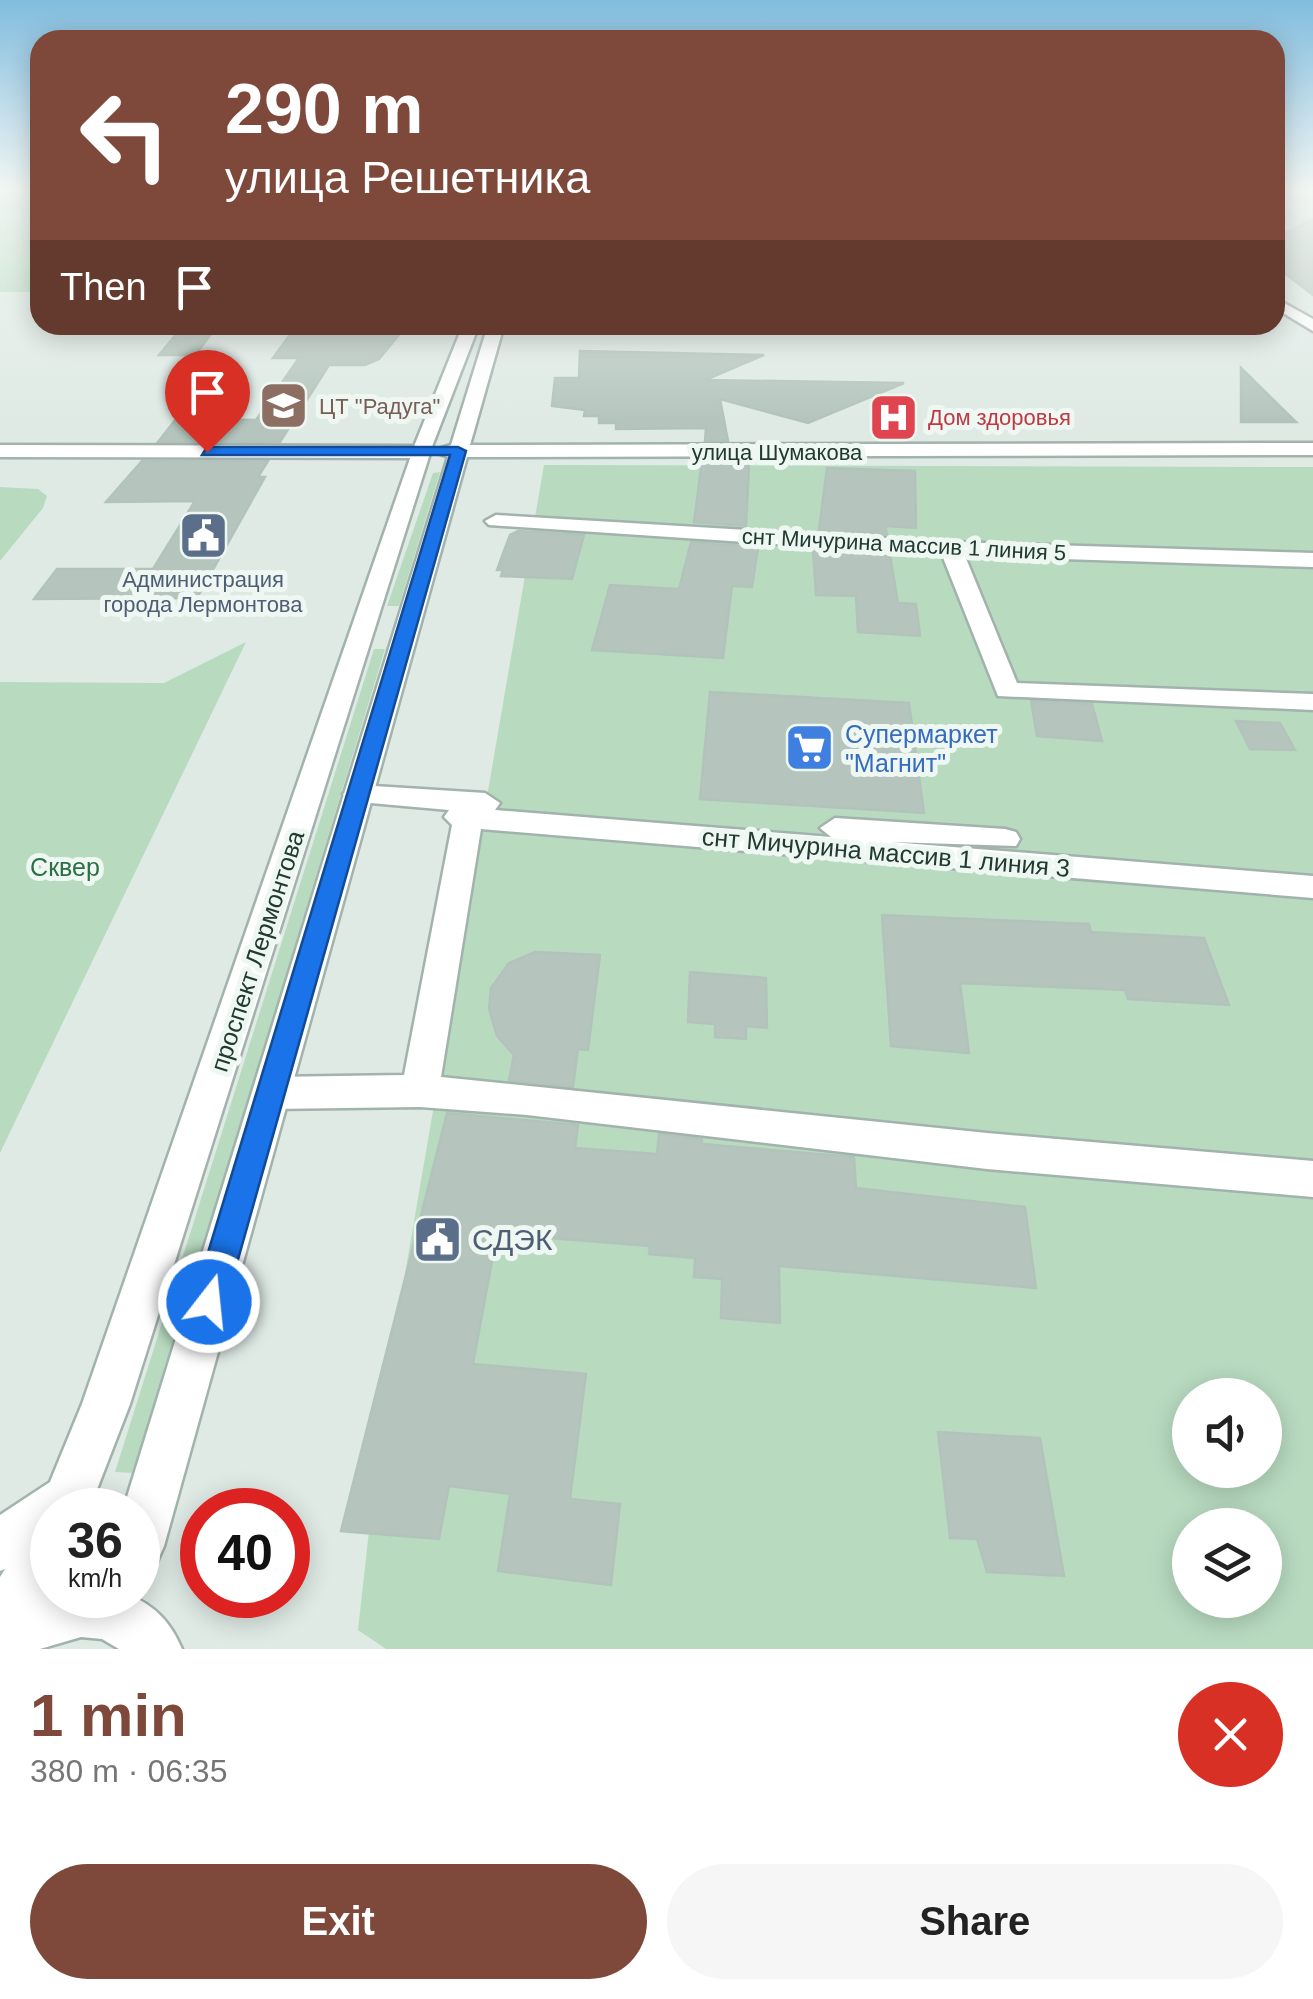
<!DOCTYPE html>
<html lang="en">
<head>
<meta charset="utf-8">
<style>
  :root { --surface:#fff; --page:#f6f6f6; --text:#222; --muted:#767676; --accent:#7e483a }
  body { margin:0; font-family:Helvetica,sans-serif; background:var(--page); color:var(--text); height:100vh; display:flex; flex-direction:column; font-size:38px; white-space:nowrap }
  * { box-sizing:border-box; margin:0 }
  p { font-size:32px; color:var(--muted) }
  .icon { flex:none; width:55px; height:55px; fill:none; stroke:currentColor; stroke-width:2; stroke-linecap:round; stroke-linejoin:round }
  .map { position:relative; height:1649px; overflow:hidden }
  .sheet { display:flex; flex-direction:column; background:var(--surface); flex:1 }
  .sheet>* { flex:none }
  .top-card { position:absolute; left:30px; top:30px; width:1255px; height:305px; border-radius:30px; box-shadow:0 5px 25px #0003; background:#7e483a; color:#fff; overflow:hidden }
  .fabs { position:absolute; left:1172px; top:1378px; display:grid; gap:20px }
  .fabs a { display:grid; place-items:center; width:110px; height:110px; border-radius:50%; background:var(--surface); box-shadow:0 5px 25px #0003; font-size:50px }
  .speed { position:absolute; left:30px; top:1488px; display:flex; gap:20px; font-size:50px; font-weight:700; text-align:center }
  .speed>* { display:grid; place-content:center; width:130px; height:130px; border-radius:50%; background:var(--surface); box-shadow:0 5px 25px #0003; line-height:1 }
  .speed small { font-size:25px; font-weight:400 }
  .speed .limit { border:15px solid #d22; background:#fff; color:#111 }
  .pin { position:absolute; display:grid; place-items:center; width:85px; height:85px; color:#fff; margin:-102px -42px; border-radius:50% 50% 50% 0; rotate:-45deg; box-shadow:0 0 10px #0007 }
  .pin .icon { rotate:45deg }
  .me { position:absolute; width:110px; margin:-55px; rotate:16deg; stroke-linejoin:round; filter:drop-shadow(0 0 8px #0008) }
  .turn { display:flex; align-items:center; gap:35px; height:210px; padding:0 30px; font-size:45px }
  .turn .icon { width:130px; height:130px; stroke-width:2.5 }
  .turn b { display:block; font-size:70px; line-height:85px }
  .then { display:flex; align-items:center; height:95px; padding:0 30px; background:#0003; gap:20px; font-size:38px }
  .round { display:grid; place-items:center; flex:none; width:105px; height:105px; border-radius:52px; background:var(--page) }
  .headline { display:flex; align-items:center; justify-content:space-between; height:170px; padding:0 30px }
  h1 { font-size:60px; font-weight:600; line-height:75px; color:var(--accent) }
  .action { display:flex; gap:20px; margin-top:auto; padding:20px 30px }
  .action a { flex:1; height:115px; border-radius:60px; background:var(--accent); color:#fff; font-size:40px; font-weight:600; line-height:115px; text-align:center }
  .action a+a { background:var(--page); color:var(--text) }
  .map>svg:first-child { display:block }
  .built { fill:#cddad4 }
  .green { fill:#b8dbc0; fill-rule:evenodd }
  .building { fill:#b5c5be; stroke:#b2c3bb; stroke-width:2.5 }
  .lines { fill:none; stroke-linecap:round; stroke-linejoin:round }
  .minor-casing { stroke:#a2b2ac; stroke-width:5 }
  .tertiary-casing { stroke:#a2b2ac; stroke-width:5 }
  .minor { fill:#fff; fill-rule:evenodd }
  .tertiary { fill:#fff; fill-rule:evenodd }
  .route { fill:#1a73e8; stroke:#114b97; stroke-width:2.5 }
  .labels { text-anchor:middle; stroke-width:10; stroke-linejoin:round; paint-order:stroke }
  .far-education-label { font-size:22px; fill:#785e54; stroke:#eff7f3; text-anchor:start }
  .far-health-label { font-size:22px; fill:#be3a42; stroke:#eff7f3; text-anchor:start }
  .far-street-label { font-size:22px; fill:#213a32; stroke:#eff7f3 }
  .far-service-label { font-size:22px; fill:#4e5e75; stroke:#eff7f3 }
  .shop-label { font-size:25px; fill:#366cbe; stroke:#eff7f3; text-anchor:start }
  .street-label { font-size:25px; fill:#213a32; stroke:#eff7f3 }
  .park-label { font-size:25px; fill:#2c7043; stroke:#eff7f3 }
  .near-service-label { font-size:30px; fill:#4e5e75; stroke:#eff7f3; text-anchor:start }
</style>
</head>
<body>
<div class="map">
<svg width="1313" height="1649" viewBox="0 0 1313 1649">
  <rect width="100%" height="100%" fill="#dfeae5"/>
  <path class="built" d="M1313,194V238H1306L1277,219L1282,217L1275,211V195Z"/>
  <path class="green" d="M16,190H40V292H0V199Z
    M544,465L1313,467V1649H386L358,1630L384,1396ZM1190,1395H1265V1470H1190ZM1190,1525H1265V1600H1190Z
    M440,472L399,606H387L433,473Z
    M0,487L38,489L47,496L43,508L0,561Z
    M246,642L0,1153V682L164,683Z
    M374,649H385L135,1473L115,1472Z"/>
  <path class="building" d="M1313,219V295L1275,266V238Z
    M184,325H218L195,355H159Z
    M297,325H407L379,359L365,365H329L280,442H158L176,419L256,420L299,358H273Z
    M580,351L764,355L705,380L904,383L808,423L720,399L728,441H705L706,428L616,429V423H599V416H584L585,410L552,406L555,378H579Z
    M1241,368L1296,422H1241Z
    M702,460H731L732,466H749L746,526L694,522Z
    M142,461H268L258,477H265L197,598L34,599L57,569H153L195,501L106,502Z
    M827,468L915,471L916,528L885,526L887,534L819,530Z
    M518,531L584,535L572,579L501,576L503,570H497L510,535Z
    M691,542L758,547L752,587L732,586L723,658L592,650L610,585L679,589Z
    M813,550L890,555L898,603L916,604L920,636L858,632L856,596L816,595Z
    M710,692L909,703L924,813L700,799Z
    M1031,701L1092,704L1102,741L1037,736Z
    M1236,721L1280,723L1295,750L1250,749Z
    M882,915L1089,924L1091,932L1204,938L1229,1005L1128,999L1125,990L960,983L969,1053L891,1046Z
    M535,952L600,955L588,1050L578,1049L573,1087L509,1080L514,1055L497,1036L489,1009L491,988L509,963Z
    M690,972L766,978L767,1028L746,1026V1039L715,1037V1024L688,1022Z
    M447,1113L578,1125L575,1148L657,1154L659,1134L702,1139V1144L854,1157L856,1188L1025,1207L1036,1288L779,1266L780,1323L721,1318L722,1279L694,1277L695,1258L649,1254L650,1246L497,1234L473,1364L586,1374L570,1499L620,1504L611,1585L498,1571L510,1494L449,1486L439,1539L341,1531Z
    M938,1432L1040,1438L1064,1576L987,1572L977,1539L950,1538Z"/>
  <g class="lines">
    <defs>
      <path id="minor" d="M0,190H14L0,197Z
        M1275,298L1313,319V331L1275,308Z
        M0,445L422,446L431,452L422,458L0,457Z
        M496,515L951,542L1313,553V567L965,556L1017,683L1313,694V710L998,696L942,555L489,525L485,521Z
        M358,785L485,793L500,803L495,810L831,837L820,828L835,818L1005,829L1016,832L1020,839L1016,846L891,842L1313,876V898L481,829L441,1077L987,1133L1313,1161V1197L987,1169L527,1115L420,1107L271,1109L258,1104L252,1093L258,1082L271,1077L404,1075L452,825L444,817L449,810L348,801L343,794Z"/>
      <path id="tertiary" d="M463,325H479L433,444L130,1404L89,1510H52V1595H129C156,1606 171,1623 182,1649H119L102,1639L81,1637L40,1649H0V1577L5,1569L0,1571V1515L50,1482L82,1404L415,444Z
        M488,325H504L470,445L1313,443V455L467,457L164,1546L156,1564L138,1572V1510H123L448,457L432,451L451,445Z"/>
    </defs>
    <use href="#minor" class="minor-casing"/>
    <use href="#tertiary" class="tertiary-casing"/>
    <use href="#minor" class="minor"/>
    <use href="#tertiary" class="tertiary"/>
  </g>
  <linearGradient id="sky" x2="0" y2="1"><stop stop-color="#81bcde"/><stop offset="0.45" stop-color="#f1f6f3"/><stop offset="1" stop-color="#f1f6f3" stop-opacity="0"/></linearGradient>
  <rect width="1313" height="420" fill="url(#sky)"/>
  <path class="route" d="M207,447H458L466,451L226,1302L221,1314L209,1319L197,1314L193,1302L450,455H202Z"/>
  <defs>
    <symbol id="school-square" viewBox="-11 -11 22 22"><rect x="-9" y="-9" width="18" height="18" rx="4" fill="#8d6e63" stroke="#eff7f3"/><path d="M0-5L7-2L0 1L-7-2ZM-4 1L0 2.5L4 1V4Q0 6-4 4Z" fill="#fff"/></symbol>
    <symbol id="hospital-square" viewBox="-11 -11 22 22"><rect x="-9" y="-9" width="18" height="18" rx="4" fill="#e0444e" stroke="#eff7f3"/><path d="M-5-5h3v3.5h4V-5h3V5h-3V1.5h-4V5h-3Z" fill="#fff"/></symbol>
    <symbol id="civic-square" viewBox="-11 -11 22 22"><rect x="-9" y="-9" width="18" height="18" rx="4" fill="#5c6f8a" stroke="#eff7f3"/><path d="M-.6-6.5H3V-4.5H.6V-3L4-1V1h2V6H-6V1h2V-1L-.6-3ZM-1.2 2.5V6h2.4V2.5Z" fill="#fff"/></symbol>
    <symbol id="supermarket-square" viewBox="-11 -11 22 22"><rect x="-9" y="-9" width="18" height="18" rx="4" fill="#3f7fe0" stroke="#eff7f3"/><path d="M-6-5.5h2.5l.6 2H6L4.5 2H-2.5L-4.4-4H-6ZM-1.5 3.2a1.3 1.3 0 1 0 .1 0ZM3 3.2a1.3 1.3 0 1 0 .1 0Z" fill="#fff"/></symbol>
  </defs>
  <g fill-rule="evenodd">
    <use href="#school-square" x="256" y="378" width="55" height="55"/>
    <use href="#hospital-square" x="866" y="390" width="55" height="55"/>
    <use href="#civic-square" x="176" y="508" width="55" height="55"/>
    <use href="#supermarket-square" x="782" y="720" width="55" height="55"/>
    <use href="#civic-square" x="410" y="1212" width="55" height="55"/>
  </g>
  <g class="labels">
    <g class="far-education-label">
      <text x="319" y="414">ЦТ "Радуга"</text>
    </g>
    <g class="far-health-label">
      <text x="928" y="425">Дом здоровья</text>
    </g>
    <g class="far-street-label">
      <text x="777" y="460">улица Шумакова</text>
      <text transform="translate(904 544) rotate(3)" y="8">снт Мичурина массив 1 линия 5</text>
    </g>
    <g class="far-service-label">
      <text x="203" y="587">Администрация<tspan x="203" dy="25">города Лермонтова</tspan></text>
    </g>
    <g class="shop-label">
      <text x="845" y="743">Супермаркет<tspan x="845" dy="29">"Магнит"</tspan></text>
    </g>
    <g class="street-label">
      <text transform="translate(886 852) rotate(5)" y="9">снт Мичурина массив 1 линия 3</text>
      <text transform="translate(257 951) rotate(-72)" y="9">проспект Лермонтова</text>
    </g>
    <g class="park-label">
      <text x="65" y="876">Сквер</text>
    </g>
    <g class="near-service-label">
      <text x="472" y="1250">СДЭК</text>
    </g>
  </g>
</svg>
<div class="fabs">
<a><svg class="icon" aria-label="sound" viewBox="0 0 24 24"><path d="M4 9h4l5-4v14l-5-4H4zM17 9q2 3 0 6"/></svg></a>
<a><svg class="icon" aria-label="layers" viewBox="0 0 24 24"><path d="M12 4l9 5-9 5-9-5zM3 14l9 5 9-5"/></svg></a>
</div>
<div class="speed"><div>36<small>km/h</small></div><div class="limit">40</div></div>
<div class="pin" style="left:207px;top:452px;background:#d93025"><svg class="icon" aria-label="arrive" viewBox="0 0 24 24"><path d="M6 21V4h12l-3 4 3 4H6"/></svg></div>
<svg class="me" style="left:209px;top:1302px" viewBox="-20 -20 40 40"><circle r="17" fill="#1a73e8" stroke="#fff" stroke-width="3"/><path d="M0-11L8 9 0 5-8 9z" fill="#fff"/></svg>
<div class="top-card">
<div class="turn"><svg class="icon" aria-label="left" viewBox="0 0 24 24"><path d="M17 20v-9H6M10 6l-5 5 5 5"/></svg><div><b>290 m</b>улица Решетника</div></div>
<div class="then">Then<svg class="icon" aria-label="arrive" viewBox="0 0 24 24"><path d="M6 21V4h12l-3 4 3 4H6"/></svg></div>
</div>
</div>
<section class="sheet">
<div class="headline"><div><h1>1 min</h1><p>380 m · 06:35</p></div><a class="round" style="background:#d93025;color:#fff"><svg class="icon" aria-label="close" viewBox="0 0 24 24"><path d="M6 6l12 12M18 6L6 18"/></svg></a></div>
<div class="action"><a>Exit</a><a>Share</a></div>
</section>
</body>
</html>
